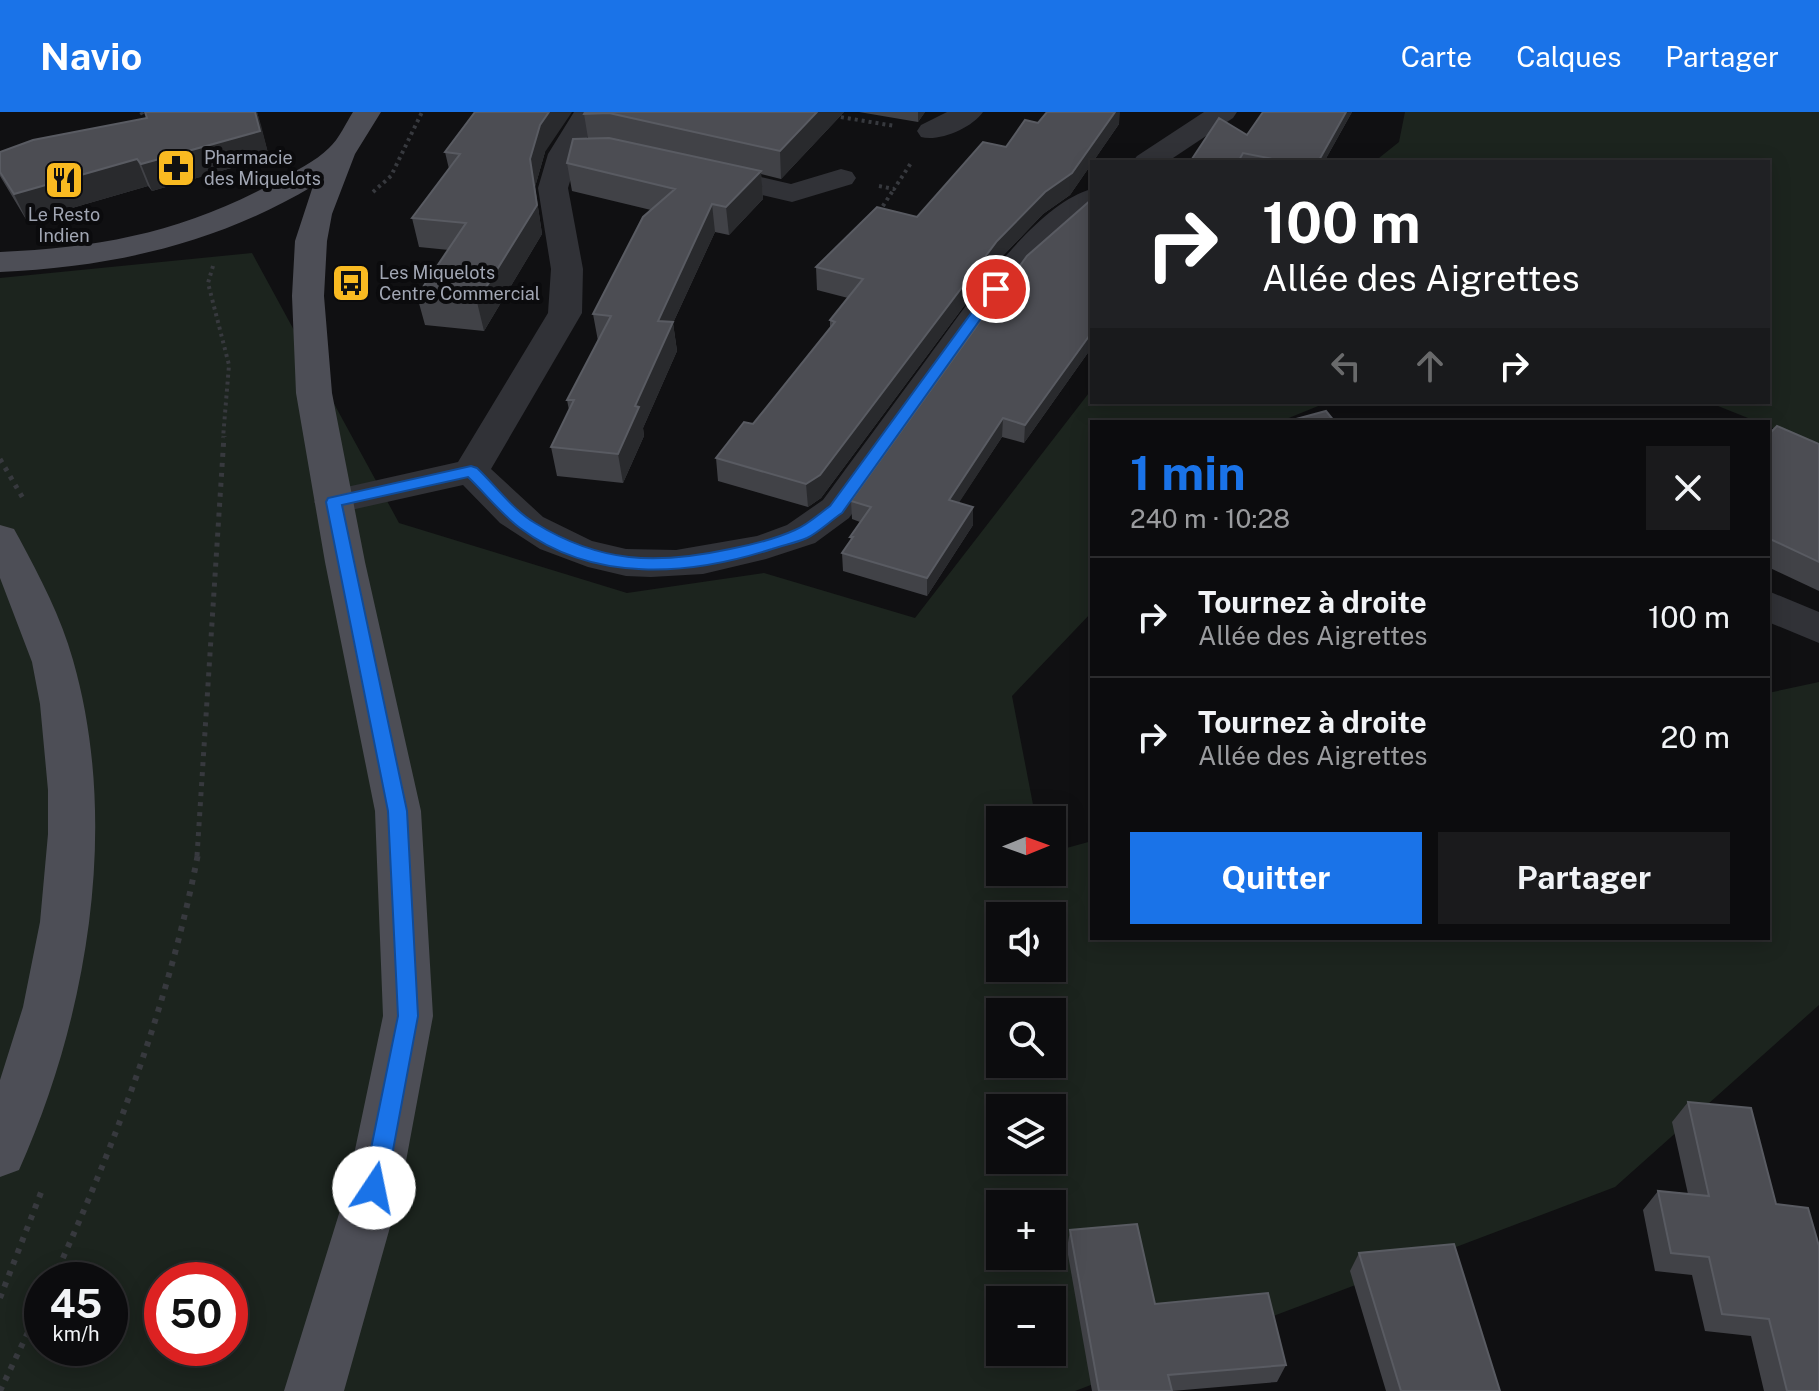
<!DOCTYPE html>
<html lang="fr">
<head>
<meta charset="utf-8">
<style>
  :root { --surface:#0c0c0e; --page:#1a1a1c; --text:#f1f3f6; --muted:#9a9b9e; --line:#2c2c2e; --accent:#1a73e8 }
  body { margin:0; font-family:"Public Sans",sans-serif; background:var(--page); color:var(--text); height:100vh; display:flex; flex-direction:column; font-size:30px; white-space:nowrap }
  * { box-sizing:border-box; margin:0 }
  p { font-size:26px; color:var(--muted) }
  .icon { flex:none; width:44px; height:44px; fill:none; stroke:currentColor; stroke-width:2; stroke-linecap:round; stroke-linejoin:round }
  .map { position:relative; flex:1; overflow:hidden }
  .sheet { position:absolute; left:1090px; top:308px; width:680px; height:520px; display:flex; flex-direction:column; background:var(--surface); border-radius:0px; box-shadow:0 4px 20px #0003,0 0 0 2px var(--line) }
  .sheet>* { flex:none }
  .guide { position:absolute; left:1090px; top:48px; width:680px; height:244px; border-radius:0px; box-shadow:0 4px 20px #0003,0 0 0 2px var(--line); background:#202124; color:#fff; overflow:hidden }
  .needle { width:52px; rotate:89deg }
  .fabs { position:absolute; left:986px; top:694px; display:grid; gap:16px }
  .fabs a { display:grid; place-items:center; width:80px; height:80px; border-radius:0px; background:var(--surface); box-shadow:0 4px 20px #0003,0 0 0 2px var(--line); font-size:40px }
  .speed { position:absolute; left:24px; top:1150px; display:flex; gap:16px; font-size:40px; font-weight:700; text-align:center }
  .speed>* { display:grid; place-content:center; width:104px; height:104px; border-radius:50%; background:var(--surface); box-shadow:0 4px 20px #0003,0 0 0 2px var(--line); line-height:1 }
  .speed small { font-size:20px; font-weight:400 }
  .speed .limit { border:12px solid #d22; background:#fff; color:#111 }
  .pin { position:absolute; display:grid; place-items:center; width:68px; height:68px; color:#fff; margin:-34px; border:4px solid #fff; border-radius:50%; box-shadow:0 2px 8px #0007 }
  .me { position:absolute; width:88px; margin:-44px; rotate:11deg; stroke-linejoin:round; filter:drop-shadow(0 0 6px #0008) }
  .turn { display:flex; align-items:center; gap:28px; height:168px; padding:0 40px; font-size:36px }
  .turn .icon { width:104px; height:104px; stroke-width:2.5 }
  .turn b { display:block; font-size:56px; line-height:68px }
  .lanes { display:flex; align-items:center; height:76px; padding:0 40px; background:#0003; justify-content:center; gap:40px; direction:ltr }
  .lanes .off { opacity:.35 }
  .round { display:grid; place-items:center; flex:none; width:84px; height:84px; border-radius:0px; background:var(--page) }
  .overview { display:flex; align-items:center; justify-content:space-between; height:136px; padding:0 40px }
  h1 { font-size:48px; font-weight:700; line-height:60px; color:var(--accent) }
  .cta { display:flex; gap:16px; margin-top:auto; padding:16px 40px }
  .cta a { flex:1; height:92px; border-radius:0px; background:var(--accent); color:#fff; font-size:32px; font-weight:700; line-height:92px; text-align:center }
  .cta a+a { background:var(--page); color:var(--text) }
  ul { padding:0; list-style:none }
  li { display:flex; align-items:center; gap:24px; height:120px; padding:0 40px; border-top:2px solid var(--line) }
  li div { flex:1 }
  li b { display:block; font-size:30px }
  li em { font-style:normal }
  header { display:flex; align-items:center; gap:48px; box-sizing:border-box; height:112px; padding:0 40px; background:var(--accent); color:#fff }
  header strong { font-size:38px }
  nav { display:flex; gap:44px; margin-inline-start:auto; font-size:28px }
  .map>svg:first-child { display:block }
  .green { fill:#1c241e; fill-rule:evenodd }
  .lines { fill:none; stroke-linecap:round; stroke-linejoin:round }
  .path-far2 { stroke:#37393e; stroke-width:4; stroke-dasharray:3 4; stroke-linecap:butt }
  .path-far1 { stroke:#37393e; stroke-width:5; stroke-dasharray:4 6; stroke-linecap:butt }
  .path { stroke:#37393e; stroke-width:6; stroke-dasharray:5 7; stroke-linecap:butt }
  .minor { fill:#313237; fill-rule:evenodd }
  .major { fill:#4d4e56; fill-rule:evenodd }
  .wall { fill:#414247 }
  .shaded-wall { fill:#292a2d }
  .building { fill:#4c4d53; stroke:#595b62; stroke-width:2 }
  .route { fill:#1a73e8; stroke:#114b97; stroke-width:2 }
  .labels { text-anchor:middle; stroke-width:8; stroke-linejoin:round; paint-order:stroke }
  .far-poi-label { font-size:18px; fill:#a1a6b3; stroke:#0b0b0d; text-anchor:start }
</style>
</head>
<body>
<header>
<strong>Navio</strong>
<nav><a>Carte</a><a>Calques</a><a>Partager</a></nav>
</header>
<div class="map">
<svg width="1819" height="1279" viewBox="0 0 1819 1279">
  <rect width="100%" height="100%" fill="#101012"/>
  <path class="green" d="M1405,0H1819V335L1768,314V310H1758L1708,290H1768V50H1374L1399,30Z
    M252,141L399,411L627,481L764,461L915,506L1092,277V290H1328L1279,310H1092V500L1012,584L1036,708H1000V760H1052V740L1092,729V826H1768V581L1819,570V893L1615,1075L1075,1279H0V166ZM1000,804H1052V856H1000ZM1000,900H1052V952H1000ZM1000,996H1052V1048H1000ZM1000,1092H1052V1144H1000ZM42,1168H110V1236H42ZM162,1168H230V1236H162ZM1000,1188H1052V1240H1000Z"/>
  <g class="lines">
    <path class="path-far2" d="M141,0L149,12
      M834,4L895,14
      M879,74L894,77L911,51
      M373,80L391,64L422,0
      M879,100L894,77
      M213,154L208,171L229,253L223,326"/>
    <path class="path-far1" d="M0,347L24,388
      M197,744L224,324"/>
    <path class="path" d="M53,1168C116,1030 169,891 198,742
      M0,1186L42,1078
      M0,1279L42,1191"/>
    <path class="minor" d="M574,0H602L578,42L568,76L583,157L582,201L491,357L543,405L592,429L626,437L676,438L757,424L787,413L823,388C855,344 888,300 921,255C958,206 1032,92 1092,77V99L1024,160L849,406L815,431L766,447L703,462L651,465L626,464L588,455L540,437L500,411L463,373L333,402L320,399L314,390L320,381L458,350L548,201L551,157L538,76L548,42Z
      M947,0H983C972,16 939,30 921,25L917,19L921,13Z
      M1204,0H1237L1233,6L1167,50H1132L1137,44Z
      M704,52L791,72L841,57L852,60L856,66L852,72L792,90L693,67L689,61L693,55Z
      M1768,479L1819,500V531L1768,510Z"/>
    <path class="major" d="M353,0H381L355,42L332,102L327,129L324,184L332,281L365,450L421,699L433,904L401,1076L344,1279H284L347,1076L383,904L375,699L325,450L296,281L292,184L295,129L313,74C216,132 112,155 0,160V140C102,136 187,119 277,69C294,60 316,49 329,36C339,27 346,11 353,0Z
      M0,413L14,417L19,426C40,465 61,505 73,548C120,712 88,904 19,1058L0,1065V968L23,895L40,810L48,722V678L40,592L32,550L0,466Z"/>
  </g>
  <path class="wall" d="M145,0H257L269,45L152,79L148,74L27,109L0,64V40L147,6Z
    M585,0H844L781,67L761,62L763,87L729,123L715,120L673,211L677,239L643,316L644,324L623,371L557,364L551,335L569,298L567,288L598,229L593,202L651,98L572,79L567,51L588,26L584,2Z
    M859,0H925L918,10Z
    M1263,0H1352L1324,50H1190L1247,23Z
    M1038,11L1119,12L1070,83L1043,102L996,151L821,386L808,395L718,369L716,346L753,312L830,216V208L848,186L817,178L816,155L917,105L1006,35Z
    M445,40H545L535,75L542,122L484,219L425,213L417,184L449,138L419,135L412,106L449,57Z
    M1092,87V235L1024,331L1002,325L959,390L973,413L927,484L843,459L842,441L851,428L850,425L860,410L852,407L851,389Z
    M1768,323L1819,332V479L1768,455Z
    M1688,990L1819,1279H1764L1751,1224L1705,1219L1692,1163L1655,1159L1643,1098L1658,1079L1688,1082L1672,1010Z
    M1070,1118L1155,1192L1286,1253L1277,1270L1172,1279H1092L1067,1137Z
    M1359,1141L1500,1279H1386L1350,1159Z"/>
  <path class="shaded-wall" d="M255,0H257L261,13L269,45L152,79L141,52Z
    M549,0H572L545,40L535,75L542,122L484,219L477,190L530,47L540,13Z
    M817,0H844L781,67L780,39Z
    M918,0H925L918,10Z
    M1115,0H1120L1119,12L1070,83L1043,102L996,151L821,386L808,395L806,372L997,129Z
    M1346,0H1352L1324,50H1318Z
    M137,47L148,74L27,109L14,82Z
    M761,59L763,87L729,123L726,95Z
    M712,92L715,120L673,211L677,239L643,316L644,324L623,371L618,342L635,294L658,209Z
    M1092,220V235L1024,331L1025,313Z
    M1003,306L1002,325L949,406V388Z
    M973,395V413L927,484V466Z"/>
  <path class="building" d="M145,0H255L260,19L141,52L137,47L14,82L0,60V40L33,28L147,6Z
    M475,0H549L540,13L530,47L537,93L477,190L417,184L466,111L412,106L460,42L445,40Z
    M585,0H817L780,39L609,1L584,2Z
    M1047,0H1115L1072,61L1045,80L997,129L820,363L806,372L716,346L744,310L753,312L835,210L830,208L863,167L816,155L877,95L917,105L983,30L1006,35L1025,8L1038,11Z
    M1263,0H1346L1318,50H1288L1243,41L1238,50H1190L1219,6L1247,23Z
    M609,26L761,59L726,95L712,92L658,209L673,210L635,294L639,295L618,342L551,335L574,288H567L611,204L593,202L643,105L675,77L567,51L573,27Z
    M1092,87V220L1025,313L1003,306L949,388L973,395L927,466L842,441L853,425H850L871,395L851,389L1027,144Z
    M1326,299L1335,310H1285Z
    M1777,314L1819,332V450L1768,426V323Z
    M1688,990L1751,996L1776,1092L1808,1096L1819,1134V1279H1787L1769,1207L1722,1202L1709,1145L1671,1141L1658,1079L1709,1084Z
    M1137,1112L1155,1192L1268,1181L1286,1253L1168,1263L1172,1279H1099L1070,1118Z
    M1454,1132L1500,1279H1401L1359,1141Z"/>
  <path class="route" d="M996,173L1002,177L842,401C830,409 819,420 807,426C796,431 783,433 772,437C689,464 593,471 520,416C501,402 485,381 468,365L342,393L407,699L418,904L386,1076L382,1083L374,1086L366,1083L363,1076L398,904L388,699L326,390L328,386L471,354L477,356C495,373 513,398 535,411C600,451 656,453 730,437C751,433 775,427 795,418C807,413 819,402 830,394L991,174Z"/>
  <defs>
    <symbol id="pharmacy-square" viewBox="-11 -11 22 22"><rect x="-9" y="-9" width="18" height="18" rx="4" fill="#f9ba21" stroke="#0b0b0d"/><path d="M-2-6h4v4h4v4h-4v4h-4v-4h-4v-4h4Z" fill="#111"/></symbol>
    <symbol id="restaurant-square" viewBox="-11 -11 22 22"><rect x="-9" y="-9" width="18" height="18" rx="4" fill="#f9ba21" stroke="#0b0b0d"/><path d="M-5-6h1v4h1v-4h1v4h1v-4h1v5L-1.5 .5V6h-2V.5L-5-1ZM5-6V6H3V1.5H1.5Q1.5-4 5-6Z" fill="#111"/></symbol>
    <symbol id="bus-square" viewBox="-11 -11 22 22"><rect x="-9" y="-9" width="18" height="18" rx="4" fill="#f9ba21" stroke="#0b0b0d"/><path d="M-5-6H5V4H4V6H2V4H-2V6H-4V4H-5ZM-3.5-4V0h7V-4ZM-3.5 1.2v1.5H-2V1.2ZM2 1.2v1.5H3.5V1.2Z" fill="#111"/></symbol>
  </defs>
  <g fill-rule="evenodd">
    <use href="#pharmacy-square" x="154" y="34" width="44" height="44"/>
    <use href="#restaurant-square" x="42" y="46" width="44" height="44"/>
    <use href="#bus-square" x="329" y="149" width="44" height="44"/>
  </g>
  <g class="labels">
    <g class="far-poi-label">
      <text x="204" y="52">Pharmacie<tspan x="204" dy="21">des Miquelots</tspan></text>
      <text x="64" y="109" text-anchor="middle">Le Resto<tspan x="64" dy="21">Indien</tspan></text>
      <text x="379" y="167">Les Miquelots<tspan x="379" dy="21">Centre Commercial</tspan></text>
    </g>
  </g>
</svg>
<div class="fabs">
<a><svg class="needle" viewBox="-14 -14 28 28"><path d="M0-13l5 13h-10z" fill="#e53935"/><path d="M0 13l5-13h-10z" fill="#9a9b9e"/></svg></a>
<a><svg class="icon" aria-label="sound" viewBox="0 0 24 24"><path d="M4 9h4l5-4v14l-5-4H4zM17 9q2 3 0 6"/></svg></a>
<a><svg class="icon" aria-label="search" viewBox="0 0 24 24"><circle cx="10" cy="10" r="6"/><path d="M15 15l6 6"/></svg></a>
<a><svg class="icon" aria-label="layers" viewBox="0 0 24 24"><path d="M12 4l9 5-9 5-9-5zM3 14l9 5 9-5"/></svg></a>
<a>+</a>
<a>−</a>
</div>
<div class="speed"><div>45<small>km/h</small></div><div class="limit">50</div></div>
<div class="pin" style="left:996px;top:177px;background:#d93025"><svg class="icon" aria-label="arrive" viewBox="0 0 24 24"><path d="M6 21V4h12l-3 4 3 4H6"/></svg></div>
<svg class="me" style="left:374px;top:1076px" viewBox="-20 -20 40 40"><circle r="19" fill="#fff"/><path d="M0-13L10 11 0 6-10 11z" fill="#1a73e8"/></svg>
<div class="guide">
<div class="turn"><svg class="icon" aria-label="right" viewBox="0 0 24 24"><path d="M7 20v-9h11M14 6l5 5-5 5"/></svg><div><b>100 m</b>Allée des Aigrettes</div></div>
<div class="lanes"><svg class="icon off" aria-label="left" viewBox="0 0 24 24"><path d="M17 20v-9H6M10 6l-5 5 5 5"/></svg><svg class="icon off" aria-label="ahead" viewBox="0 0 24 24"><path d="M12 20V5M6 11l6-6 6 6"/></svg><svg class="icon" aria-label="right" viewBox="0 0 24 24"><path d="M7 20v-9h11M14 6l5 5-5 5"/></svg></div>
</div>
<section class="sheet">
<div class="overview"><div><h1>1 min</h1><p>240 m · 10:28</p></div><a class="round"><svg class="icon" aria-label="close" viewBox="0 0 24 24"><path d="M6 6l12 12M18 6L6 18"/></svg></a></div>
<ul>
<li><svg class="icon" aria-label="right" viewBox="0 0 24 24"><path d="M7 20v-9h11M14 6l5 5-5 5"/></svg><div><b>Tournez à droite</b><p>Allée des Aigrettes</p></div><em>100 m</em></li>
<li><svg class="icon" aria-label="right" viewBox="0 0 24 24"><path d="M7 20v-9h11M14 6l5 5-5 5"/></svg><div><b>Tournez à droite</b><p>Allée des Aigrettes</p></div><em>20 m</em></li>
</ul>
<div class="cta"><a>Quitter</a><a>Partager</a></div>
</section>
</div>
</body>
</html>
